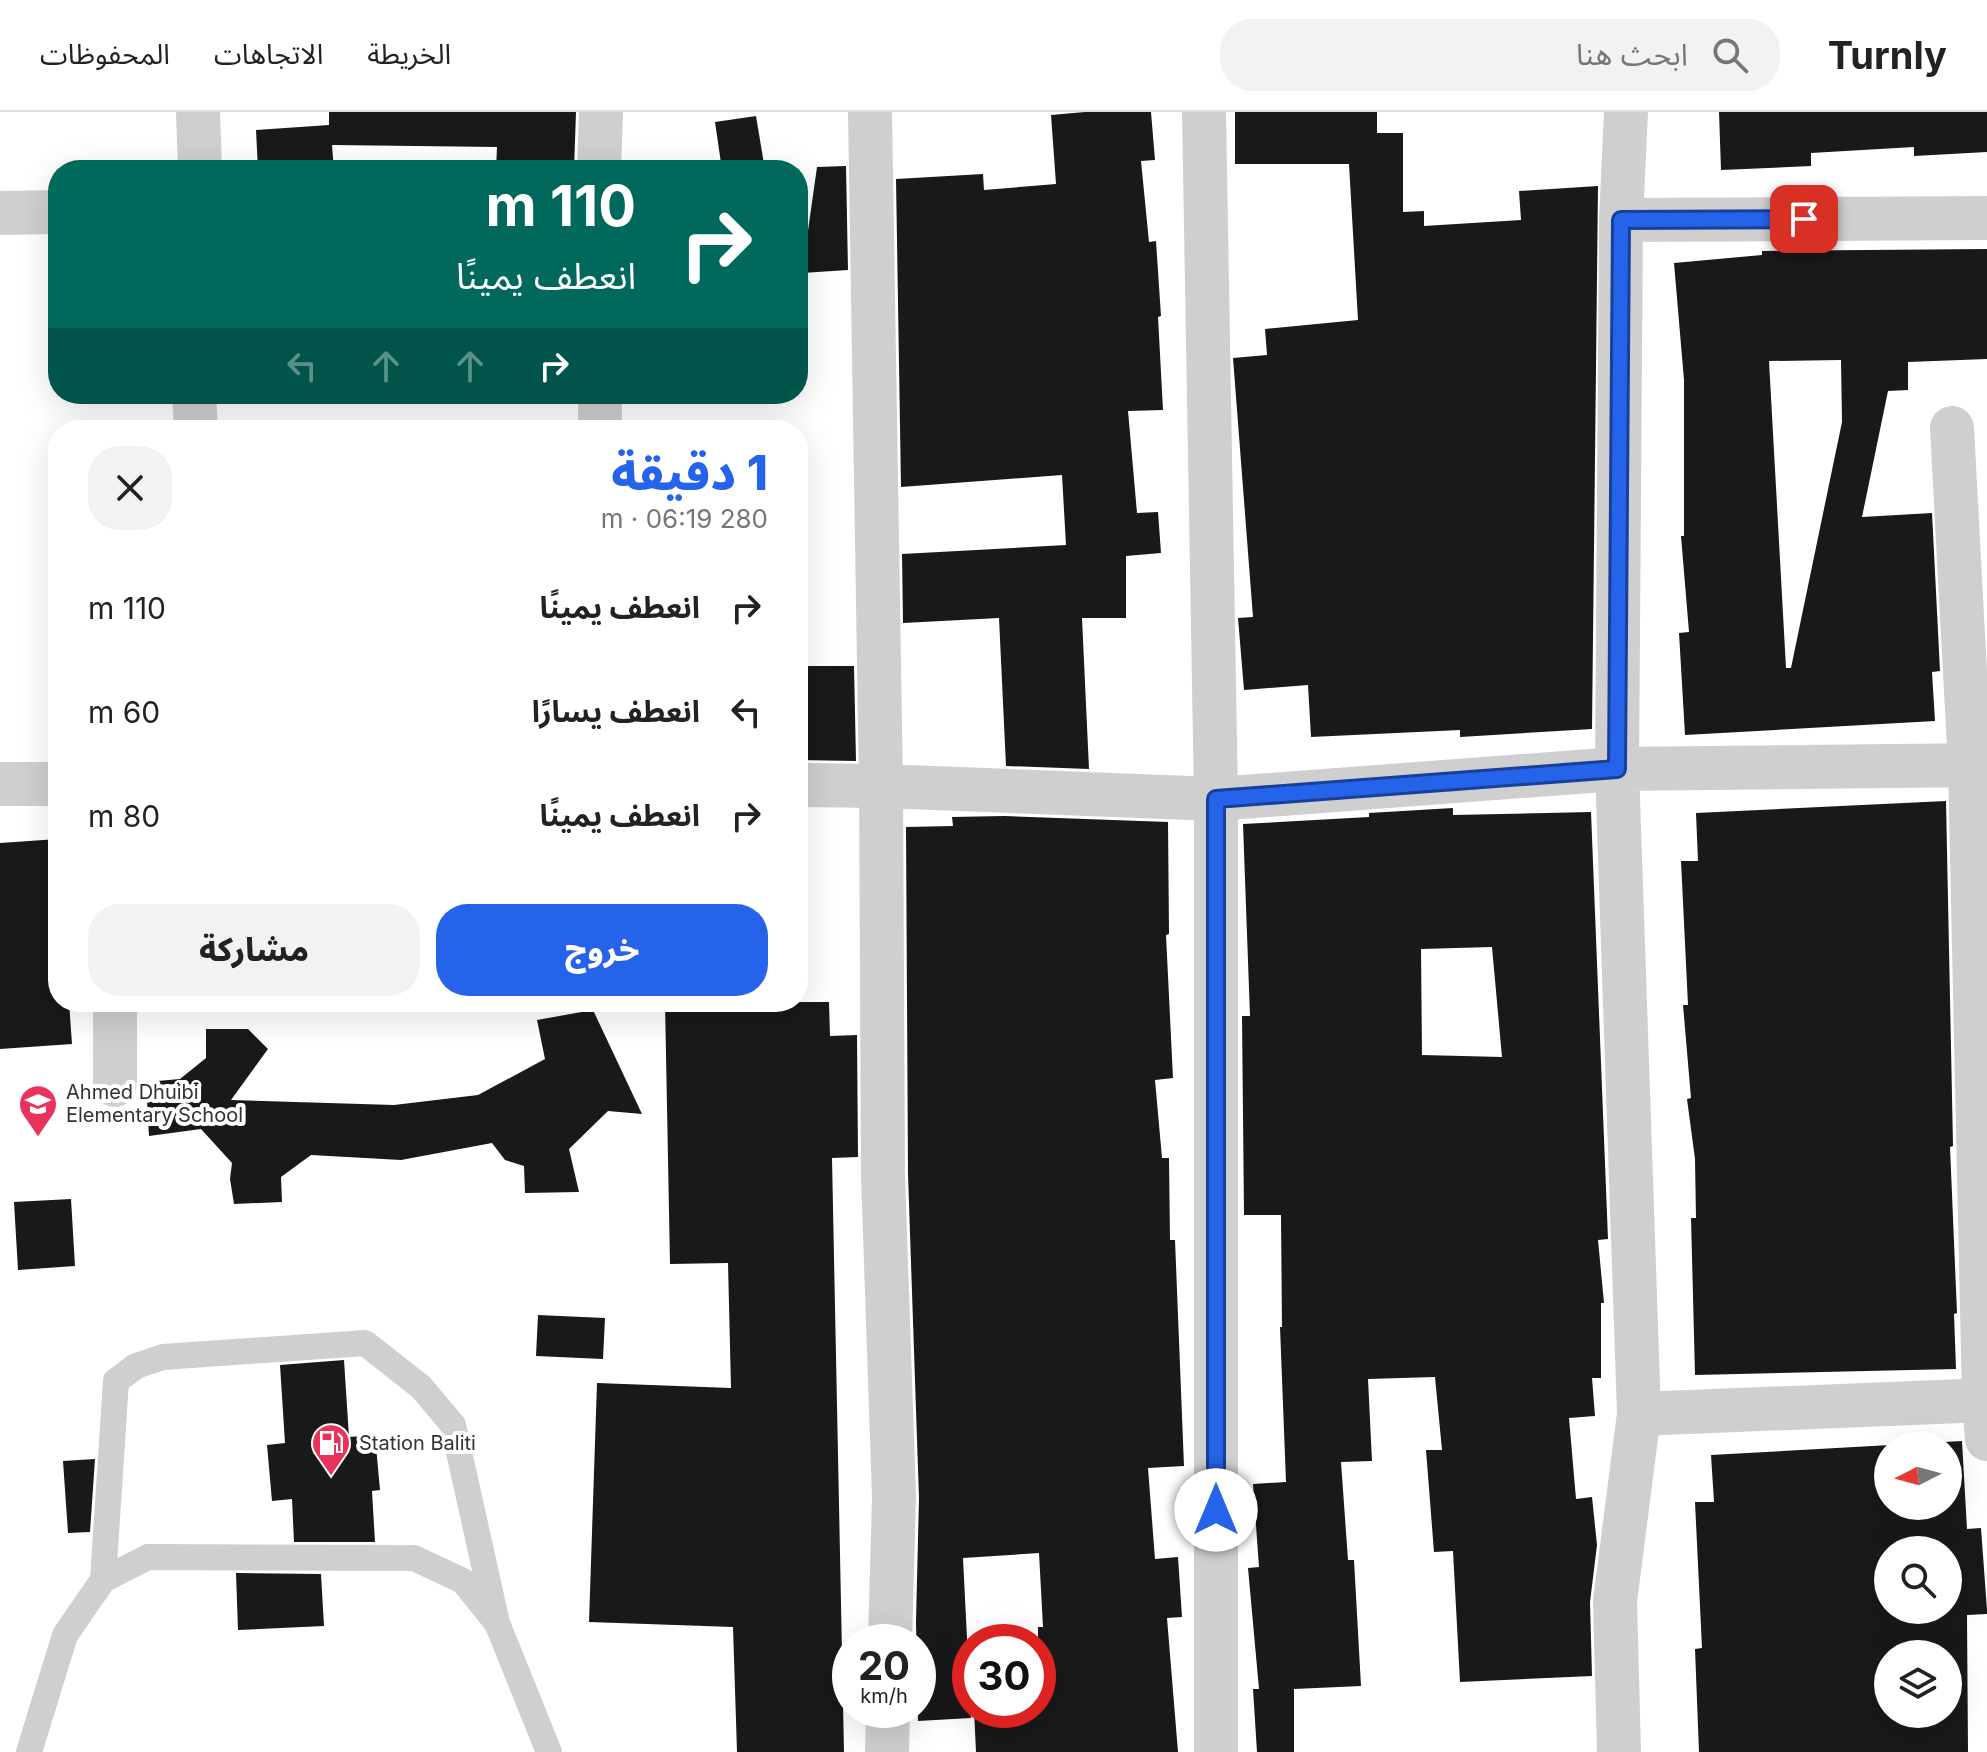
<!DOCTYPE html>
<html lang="ar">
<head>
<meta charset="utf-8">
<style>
  :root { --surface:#fff; --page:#f2f2f2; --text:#222; --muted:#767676; --line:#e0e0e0; --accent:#2563eb }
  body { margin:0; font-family:Inter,"Noto Sans Arabic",sans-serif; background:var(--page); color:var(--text); direction:rtl; height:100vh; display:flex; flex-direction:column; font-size:30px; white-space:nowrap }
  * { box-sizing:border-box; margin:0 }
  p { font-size:26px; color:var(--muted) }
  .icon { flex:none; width:44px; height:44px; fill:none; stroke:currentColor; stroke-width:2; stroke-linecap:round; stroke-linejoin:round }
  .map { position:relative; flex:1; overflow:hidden; direction:ltr }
  .panel { position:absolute; left:48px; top:308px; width:760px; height:592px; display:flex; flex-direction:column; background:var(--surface); border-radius:32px; box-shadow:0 8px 32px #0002; direction:rtl }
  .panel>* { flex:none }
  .hud { position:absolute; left:48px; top:48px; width:760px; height:244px; border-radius:32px; box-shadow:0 8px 32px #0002; direction:rtl; background:#00695c; color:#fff; overflow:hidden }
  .needle { width:52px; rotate:264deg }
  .tools { position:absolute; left:1874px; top:1320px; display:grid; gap:16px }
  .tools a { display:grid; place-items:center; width:88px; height:88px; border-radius:50%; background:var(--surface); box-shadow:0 8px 32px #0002; font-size:40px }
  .speed { position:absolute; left:832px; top:1512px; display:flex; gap:16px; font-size:40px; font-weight:700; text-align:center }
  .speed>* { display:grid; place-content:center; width:104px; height:104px; border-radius:50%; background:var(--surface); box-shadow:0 8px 32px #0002; line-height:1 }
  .speed small { font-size:20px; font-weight:400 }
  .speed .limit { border:12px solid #d22; background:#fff; color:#111 }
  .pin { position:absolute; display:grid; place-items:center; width:68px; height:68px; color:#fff; margin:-34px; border-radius:16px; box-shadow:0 4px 12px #0006 }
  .me { position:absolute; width:88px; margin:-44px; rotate:0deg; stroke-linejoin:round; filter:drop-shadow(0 0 6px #0008) }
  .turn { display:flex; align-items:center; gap:28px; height:168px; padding:0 40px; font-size:36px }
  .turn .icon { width:104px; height:104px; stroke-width:2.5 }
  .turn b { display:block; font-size:56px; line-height:68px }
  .lanes { display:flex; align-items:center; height:76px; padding:0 40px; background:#0003; justify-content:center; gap:40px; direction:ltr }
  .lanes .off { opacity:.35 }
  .round { display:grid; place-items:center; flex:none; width:84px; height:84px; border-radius:32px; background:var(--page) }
  .summary { display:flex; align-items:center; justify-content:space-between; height:136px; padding:0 40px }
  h1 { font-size:48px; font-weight:800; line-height:60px; color:var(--accent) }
  .cta { display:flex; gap:16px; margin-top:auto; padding:16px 40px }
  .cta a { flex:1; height:92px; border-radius:32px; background:var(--accent); color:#fff; font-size:32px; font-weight:800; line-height:92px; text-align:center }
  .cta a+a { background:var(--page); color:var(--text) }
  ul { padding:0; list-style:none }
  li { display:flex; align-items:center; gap:24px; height:104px; padding:0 40px }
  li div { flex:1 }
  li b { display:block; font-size:30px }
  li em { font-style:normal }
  header { display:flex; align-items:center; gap:48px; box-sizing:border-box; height:112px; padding:0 40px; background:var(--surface); border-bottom:2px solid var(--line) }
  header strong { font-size:38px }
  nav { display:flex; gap:44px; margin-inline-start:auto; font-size:28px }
  .search { width:560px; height:72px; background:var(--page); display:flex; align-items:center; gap:20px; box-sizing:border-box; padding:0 28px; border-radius:32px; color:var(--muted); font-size:30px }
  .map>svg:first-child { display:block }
  .building { fill:#191919; fill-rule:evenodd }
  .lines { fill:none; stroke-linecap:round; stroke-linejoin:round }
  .lane { stroke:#cfcfcf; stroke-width:26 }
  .street { stroke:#cfcfcf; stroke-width:44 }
  .route-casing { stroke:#184099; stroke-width:20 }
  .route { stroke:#2563eb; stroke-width:14 }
  .labels { text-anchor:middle; stroke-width:8; stroke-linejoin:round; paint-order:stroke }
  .poi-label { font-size:20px; fill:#323232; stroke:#fff; text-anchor:start }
</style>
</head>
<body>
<header>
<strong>Turnly</strong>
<div class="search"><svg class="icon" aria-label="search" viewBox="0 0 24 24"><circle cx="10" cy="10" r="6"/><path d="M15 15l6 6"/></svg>ابحث هنا</div>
<nav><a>الخريطة</a><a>الاتجاهات</a><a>المحفوظات</a></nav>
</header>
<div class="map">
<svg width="1987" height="1640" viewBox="0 0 1987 1640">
  <rect width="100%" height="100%" fill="#fff"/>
  <path class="building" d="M329,0H576L574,58H496L497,35L332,33L334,58H258L256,18L329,13Z
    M1085,0H1151L1155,48L1141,49L1149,130L1156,129L1161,204L1158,205L1163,298L1128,299L1137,401L1158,400L1161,441L1126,444V506H1082L1089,657L1006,654L999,506L903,511L902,442L1066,433L1062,363L901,375L896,67L983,62L984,78L1056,72L1051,3Z
    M1235,0H1377V21H1403V100L1424,99V114L1521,108L1519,79L1598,74L1592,617L1460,625V618L1311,625L1308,573L1244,578L1238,506L1253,505L1233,246L1267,243L1265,217L1358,208L1349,52H1235Z
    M1719,0H1987V40L1914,44V35L1811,41V54L1721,58Z
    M756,4L765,58H722L715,10Z
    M846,54L848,158L802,161L817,55Z
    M1987,137V247L1908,250V278L1888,279L1862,405L1932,401L1940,559L1932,560L1935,609L1685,623L1679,521L1689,520L1681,424H1684V268L1674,151L1762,143V139ZM1841,248L1842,310L1791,556H1786L1769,249Z
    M798,554H854L856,649L798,648Z
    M1946,689L1953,1034L1950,1035L1957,1201L1954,1202L1956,1257L1695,1263L1691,1106H1696L1695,1047L1687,987L1691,986L1683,893H1688L1681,749H1698L1696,701Z
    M1453,696V703L1591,700L1608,1127L1598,1128L1604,1191H1601V1266H1592L1595,1304L1569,1306L1576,1387L1592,1385L1597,1433L1590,1490L1592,1564L1460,1570L1453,1439L1434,1440L1426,1338H1442L1435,1265L1368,1267L1372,1349L1341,1350L1348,1448H1354L1361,1574L1294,1577V1640H1257L1253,1577H1259L1248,1456L1259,1455L1253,1372L1286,1370L1280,1215H1282L1281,1103H1244L1242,904H1250L1243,712L1369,705V701ZM1492,835L1502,945L1422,943L1421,837Z
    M1004,704L1168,710L1169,822L1166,823L1173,966L1155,968L1162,1046H1169L1170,1128H1175L1184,1354L1148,1356L1155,1447L1178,1445L1182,1505L1167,1506L1178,1640H976L974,1598H1038V1515H1043L1039,1441L963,1446L971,1606L918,1609L916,1510L919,1386L908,1062L906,715L953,714L952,705Z
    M58,727V890H69L72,932L0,937V731Z
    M665,890H829L830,924L857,923L858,1045L832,1046L844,1640H737L733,1515L589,1510L597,1271L731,1276L728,1151L670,1152Z
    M593,898L642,1002L608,999L569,1037L579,1080L525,1081L524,1054L505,1048L492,1031L401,1048L311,1043L281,1065L282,1090L234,1092L230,1067L232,1051L201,1017L149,1024L146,970L180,967L206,946V917H248L268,937L231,988L394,993L478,983L545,947L537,908Z
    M71,1087L75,1154L18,1158L14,1090Z
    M538,1203L605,1206L603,1247L536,1244Z
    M344,1248L349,1325L375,1323L380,1378L372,1379L375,1430H294L292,1387L272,1389L267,1333L285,1331L280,1253Z
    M1962,1329L1967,1417L1981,1416L1987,1498V1502L1967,1503L1968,1640H1699L1695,1537L1702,1536L1695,1390H1714L1711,1343ZM1888,1334H1948V1394H1888ZM1888,1438H1948V1498H1888ZM1888,1542H1948V1602H1888Z
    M95,1347L90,1420L68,1421L63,1349Z
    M236,1461L321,1462L324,1514L238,1518Z"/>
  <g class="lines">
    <path class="lane" d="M103,1468L116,1269L136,1254L163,1245L365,1231L421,1275L453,1313L497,1511
      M29,1640L65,1523L103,1468L148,1445L414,1446L463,1469L497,1511L549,1640"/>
    <path class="street" d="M198,0L200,58
      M870,0L881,674L883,1063L894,1385L890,1530
      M1204,0L1216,687V1640
      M599,58L601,0
      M0,101L58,100
      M1621,108L1987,106
      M194,282L196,318
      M1952,316L1970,654L1984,1288L1987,1327
      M600,318V282
      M0,672H58
      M798,673L881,674L1216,687L1617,657L1987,653
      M115,890V973
      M1639,1302L1987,1288
      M887,1640L888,1598
      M1619,1640L1615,1489L1639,1302L1617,657L1621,108L1626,0"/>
  </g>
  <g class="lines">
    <defs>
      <path id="route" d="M1216,1398V687L1617,657L1621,108L1804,107"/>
    </defs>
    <use href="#route" class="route-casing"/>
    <use href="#route" class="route"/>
  </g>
  <defs>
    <symbol id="school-pin" viewBox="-11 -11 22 30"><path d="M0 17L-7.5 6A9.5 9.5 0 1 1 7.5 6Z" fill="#ea335c" stroke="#fff"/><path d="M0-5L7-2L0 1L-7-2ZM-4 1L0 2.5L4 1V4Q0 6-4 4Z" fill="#fff"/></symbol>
    <symbol id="fuel-pin" viewBox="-11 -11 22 30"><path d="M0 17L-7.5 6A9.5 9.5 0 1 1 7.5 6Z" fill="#ea335c" stroke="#fff"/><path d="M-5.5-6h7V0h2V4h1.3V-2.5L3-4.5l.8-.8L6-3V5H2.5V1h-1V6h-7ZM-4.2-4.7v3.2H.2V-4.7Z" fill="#fff"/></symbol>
  </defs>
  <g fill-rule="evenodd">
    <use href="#school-pin" x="16" y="970" width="44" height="60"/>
    <use href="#fuel-pin" x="309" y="1309" width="44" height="60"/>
  </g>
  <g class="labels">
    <g class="poi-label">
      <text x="66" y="987">Ahmed Dhuibi<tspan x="66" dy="23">Elementary School</tspan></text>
      <text x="359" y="1338">Station Baliti</text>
    </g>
  </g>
</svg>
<div class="tools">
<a><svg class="needle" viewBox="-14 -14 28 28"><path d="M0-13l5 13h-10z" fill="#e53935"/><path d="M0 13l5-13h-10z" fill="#767676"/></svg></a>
<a><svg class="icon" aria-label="search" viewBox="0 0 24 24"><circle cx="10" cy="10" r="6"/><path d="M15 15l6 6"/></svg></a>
<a><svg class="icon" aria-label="layers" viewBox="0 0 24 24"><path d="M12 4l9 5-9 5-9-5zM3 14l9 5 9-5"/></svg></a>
</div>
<div class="speed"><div>20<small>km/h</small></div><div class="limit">30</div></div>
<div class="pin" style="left:1804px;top:107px;background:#d93025"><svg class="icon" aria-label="arrive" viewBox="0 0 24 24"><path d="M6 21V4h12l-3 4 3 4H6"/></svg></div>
<svg class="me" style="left:1216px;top:1398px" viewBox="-20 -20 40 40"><circle r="19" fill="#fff"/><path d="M0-13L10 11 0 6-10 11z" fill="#2563eb"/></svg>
<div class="hud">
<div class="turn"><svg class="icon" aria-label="right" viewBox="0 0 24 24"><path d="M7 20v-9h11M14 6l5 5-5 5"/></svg><div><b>110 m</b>انعطف يمينًا</div></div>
<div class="lanes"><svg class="icon off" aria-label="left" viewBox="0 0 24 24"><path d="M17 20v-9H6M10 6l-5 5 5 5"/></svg><svg class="icon off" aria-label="ahead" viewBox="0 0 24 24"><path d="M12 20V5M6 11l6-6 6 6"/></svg><svg class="icon off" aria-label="ahead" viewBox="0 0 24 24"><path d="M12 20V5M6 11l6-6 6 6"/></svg><svg class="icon" aria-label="right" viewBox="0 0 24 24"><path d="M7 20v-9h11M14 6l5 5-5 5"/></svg></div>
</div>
<section class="panel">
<div class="summary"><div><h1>1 دقيقة</h1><p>280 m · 06:19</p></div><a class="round"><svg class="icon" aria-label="close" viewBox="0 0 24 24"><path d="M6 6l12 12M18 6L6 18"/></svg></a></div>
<ul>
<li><svg class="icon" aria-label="right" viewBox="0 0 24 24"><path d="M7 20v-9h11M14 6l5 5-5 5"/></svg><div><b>انعطف يمينًا</b></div><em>110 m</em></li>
<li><svg class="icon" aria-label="left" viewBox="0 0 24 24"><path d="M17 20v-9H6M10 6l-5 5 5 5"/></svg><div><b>انعطف يسارًا</b></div><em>60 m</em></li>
<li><svg class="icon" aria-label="right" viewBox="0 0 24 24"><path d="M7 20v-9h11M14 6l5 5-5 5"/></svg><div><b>انعطف يمينًا</b></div><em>80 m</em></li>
</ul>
<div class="cta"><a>خروج</a><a>مشاركة</a></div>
</section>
</div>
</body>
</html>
